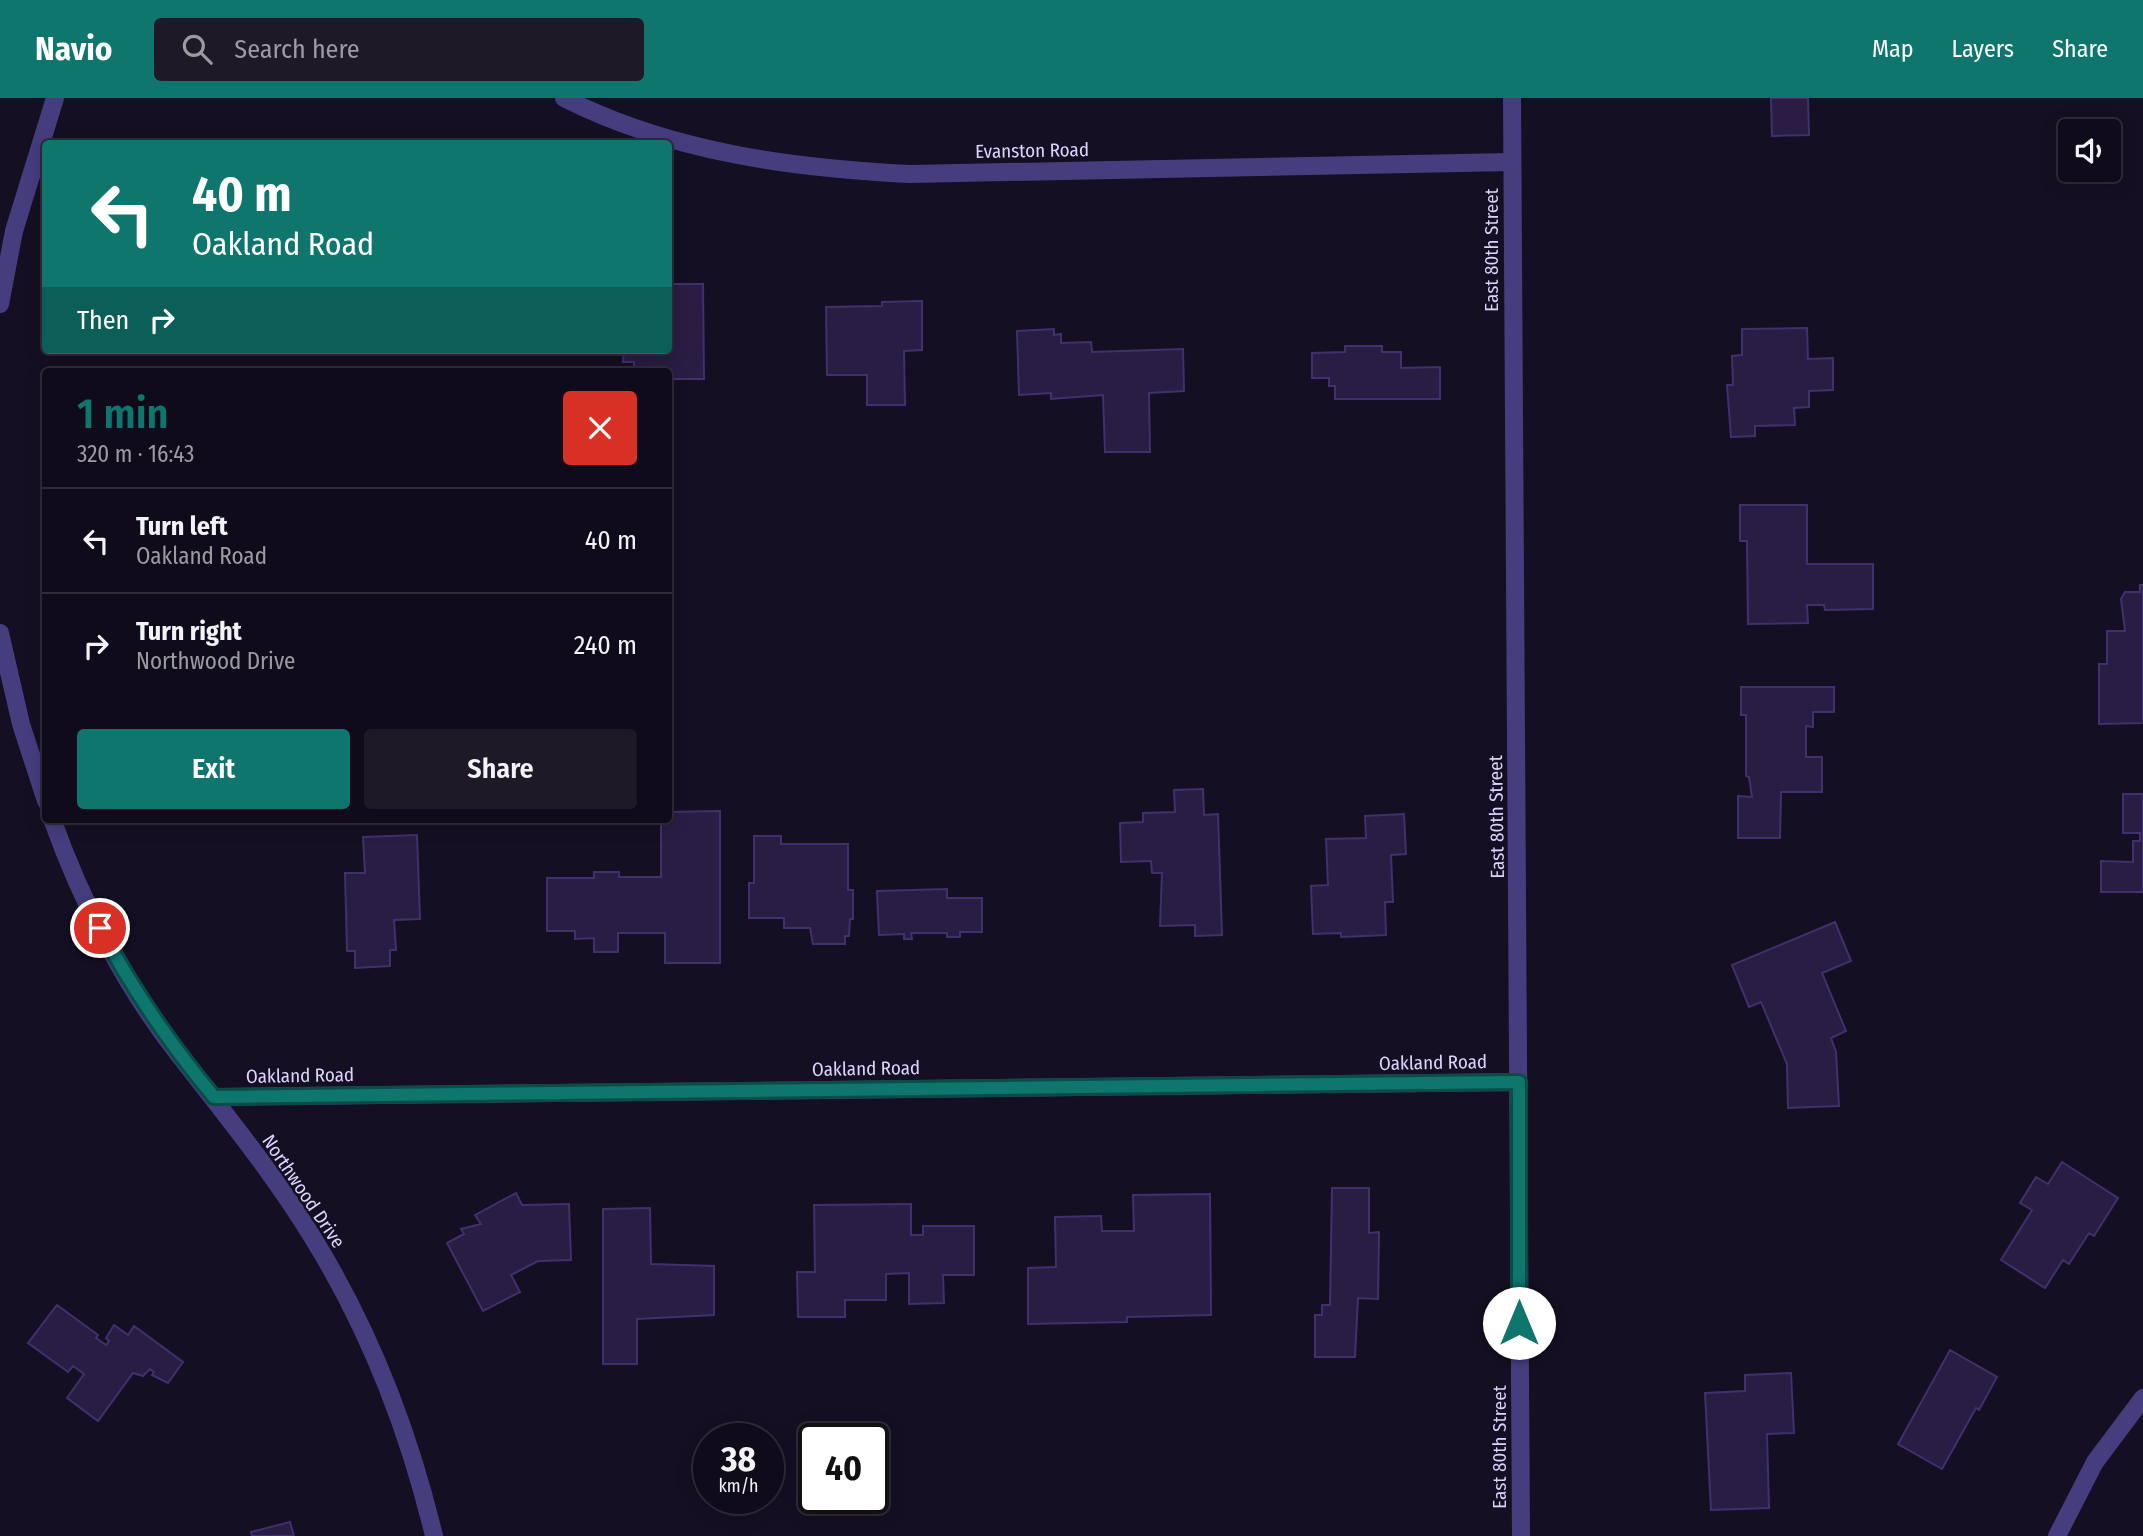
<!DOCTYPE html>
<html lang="en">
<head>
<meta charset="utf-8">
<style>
  :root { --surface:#100b1a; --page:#1e1927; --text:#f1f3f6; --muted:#9c9ba2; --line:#302b39; --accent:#0f766e }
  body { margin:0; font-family:"Fira Sans Condensed",sans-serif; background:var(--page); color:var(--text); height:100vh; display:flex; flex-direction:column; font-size:26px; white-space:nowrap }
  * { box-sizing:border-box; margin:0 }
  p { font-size:23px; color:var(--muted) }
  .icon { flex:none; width:38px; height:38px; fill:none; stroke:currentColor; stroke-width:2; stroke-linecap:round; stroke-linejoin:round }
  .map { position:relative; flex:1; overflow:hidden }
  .drawer { position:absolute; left:42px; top:270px; width:630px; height:455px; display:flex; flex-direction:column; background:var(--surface); border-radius:7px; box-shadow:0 4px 18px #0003,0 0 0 2px var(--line) }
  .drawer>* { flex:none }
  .hud { position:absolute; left:42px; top:42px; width:630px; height:214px; border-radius:7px; box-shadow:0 4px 18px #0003,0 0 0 2px var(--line); background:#0f766e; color:#fff; overflow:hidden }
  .tools { position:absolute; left:2058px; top:21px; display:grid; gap:14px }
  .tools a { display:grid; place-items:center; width:63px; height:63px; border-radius:7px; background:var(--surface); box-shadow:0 4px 18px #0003,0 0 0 2px var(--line); font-size:35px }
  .speed { position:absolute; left:693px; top:1325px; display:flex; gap:14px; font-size:35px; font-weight:700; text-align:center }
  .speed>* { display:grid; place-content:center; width:91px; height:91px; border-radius:50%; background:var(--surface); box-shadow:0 4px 18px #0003,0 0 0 2px var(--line); line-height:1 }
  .speed small { font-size:18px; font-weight:400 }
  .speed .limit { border:4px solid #111; border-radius:10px; background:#fff; color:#111 }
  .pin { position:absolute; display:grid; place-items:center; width:60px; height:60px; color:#fff; margin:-30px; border:4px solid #fff; border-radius:50%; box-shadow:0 2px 7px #0007 }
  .me { position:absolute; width:77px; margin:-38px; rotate:0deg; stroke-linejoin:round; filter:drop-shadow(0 0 5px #0008) }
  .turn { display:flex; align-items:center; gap:24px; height:147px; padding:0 35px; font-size:32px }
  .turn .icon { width:91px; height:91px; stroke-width:2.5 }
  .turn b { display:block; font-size:49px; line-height:60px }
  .then { display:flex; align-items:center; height:66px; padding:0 35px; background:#0003; gap:14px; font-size:26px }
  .round { display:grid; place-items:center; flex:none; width:74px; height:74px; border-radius:7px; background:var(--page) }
  .summary { display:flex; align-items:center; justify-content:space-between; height:119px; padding:0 35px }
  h1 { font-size:42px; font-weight:600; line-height:52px; color:var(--accent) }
  .action { display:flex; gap:14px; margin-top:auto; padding:14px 35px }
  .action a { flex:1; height:80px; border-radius:7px; background:var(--accent); color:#fff; font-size:28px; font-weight:600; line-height:80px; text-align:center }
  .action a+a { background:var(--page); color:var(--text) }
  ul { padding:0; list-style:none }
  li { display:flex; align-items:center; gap:21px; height:105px; padding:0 35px; border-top:2px solid var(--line) }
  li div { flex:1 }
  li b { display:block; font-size:26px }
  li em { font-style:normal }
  header { display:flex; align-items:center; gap:42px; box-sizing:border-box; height:98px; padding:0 35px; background:var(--accent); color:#fff }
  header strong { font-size:33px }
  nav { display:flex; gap:38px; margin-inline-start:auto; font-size:24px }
  .search { width:490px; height:63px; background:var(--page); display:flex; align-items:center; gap:18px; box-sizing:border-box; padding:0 24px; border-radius:7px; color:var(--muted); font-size:26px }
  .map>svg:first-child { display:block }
  .building { fill:#281d43; stroke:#42306d; stroke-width:2 }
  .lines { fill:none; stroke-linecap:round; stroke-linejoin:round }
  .minor { stroke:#463d7f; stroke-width:18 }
  .tertiary { stroke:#463d7f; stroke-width:18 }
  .route-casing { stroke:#0a4d48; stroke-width:18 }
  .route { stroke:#0f766e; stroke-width:12 }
  .labels { text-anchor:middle; stroke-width:5; stroke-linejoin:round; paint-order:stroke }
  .street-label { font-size:19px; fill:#dcd4fc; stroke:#150f23 }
</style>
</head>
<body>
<header>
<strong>Navio</strong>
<div class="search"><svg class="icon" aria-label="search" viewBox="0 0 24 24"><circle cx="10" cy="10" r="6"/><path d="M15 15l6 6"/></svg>Search here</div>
<nav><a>Map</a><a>Layers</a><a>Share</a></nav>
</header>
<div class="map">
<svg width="2143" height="1438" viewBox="0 0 2143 1438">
  <rect width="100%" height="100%" fill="#150f23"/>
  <path class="building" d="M1771,0H1808L1809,37L1772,38Z
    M668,186H703L704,281H668V273H634V264H623L624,252H668Z
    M922,203V252L904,253L905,307H867V277H827L826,209L882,208V204Z
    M1807,230L1808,261L1833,260V292L1809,293V309L1794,310L1795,327L1755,328V338L1731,339L1727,287H1733L1732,258L1742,257V231Z
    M1054,231V237L1061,236V245L1091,244L1092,254L1183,251L1184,293L1149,295L1150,354H1105L1103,297L1051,301V295L1019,297L1017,233Z
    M1345,248H1382V254H1401V270L1440,269V301H1335V288H1329V280H1312V255L1345,254Z
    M1740,407H1807V466H1873V511L1825,512L1824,507H1807L1808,525L1748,526L1747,443H1740Z
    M2140,487H2143V625L2099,626V566H2107V533H2125L2121,501L2125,494H2140Z
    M1741,589H1834V614H1813V629L1806,628V659H1822V694H1781L1780,740H1738V698L1752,699L1749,679L1746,678V617H1741Z
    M1203,691L1204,717L1218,716L1222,837L1195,838V827L1160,828L1162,775H1152L1151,763L1121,764L1120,725L1143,724V715L1175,714L1174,692Z
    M2123,696H2143V794H2101V763L2133,764V743H2140V735H2123Z
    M720,713V865H665V835H618V854H594V840L575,841V833H547V780H594V774H619V779H661V721H668V714Z
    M1404,716L1406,756L1391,757L1393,804H1385L1386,837L1341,839V835L1313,836L1311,788L1328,787L1326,741L1366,740L1365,718Z
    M417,737L420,821L394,822L396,852H390V868L355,870V853H347L345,775H365L363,739Z
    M754,738H781V746H848V792H853V821H850L849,838H845V846H813L810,830H784V820H749V785H754Z
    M947,791V800H982V834H960V839H947V835H911L912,841H904V836L879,837L877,793Z
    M1835,824L1851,863L1822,875L1846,933L1831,940L1836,954L1839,1008L1788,1010L1787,966L1761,904L1749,909L1732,867Z
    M2062,1064L2118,1100L2094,1138L2089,1135L2069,1166L2063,1162L2045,1190L2001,1162L2032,1112L2020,1105L2036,1079L2048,1086Z
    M1332,1090H1369V1135L1379,1134L1378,1201L1358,1200L1355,1259H1315V1217H1322V1207H1330Z
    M516,1095L522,1107L569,1106L571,1162L538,1163L511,1177L520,1194L483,1213L447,1145L464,1136L461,1131L481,1126L475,1117Z
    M1210,1096L1211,1217L1127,1219V1224L1028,1226V1170L1056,1169L1055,1119L1101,1118L1102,1133H1134L1133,1097Z
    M911,1106V1137H923V1128H974V1177H943L944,1205L909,1206V1175L886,1176V1202H845V1219H798L797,1174H815L814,1107Z
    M650,1110L651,1166L714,1168V1217L637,1221V1266H603V1111Z
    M57,1207L98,1237L96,1240L106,1247L109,1243L106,1240L114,1227L128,1237L134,1228L183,1264L168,1285L152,1277L154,1274L150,1271L143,1278L133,1275L98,1323L67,1300L84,1276L73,1268L68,1274L28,1245Z
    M1950,1252L1997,1279L1979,1312L1976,1310L1942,1371L1898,1346Z
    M1791,1275L1794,1335L1767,1336L1769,1410L1711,1412L1705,1295L1745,1293V1277Z
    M290,1424L294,1438H252L251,1434Z"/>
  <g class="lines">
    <path class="minor" d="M564,0C670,54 792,70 910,76L1511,64
      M0,206L14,133L55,0
      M0,535L21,626L46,703
      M52,721C81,802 123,885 176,953C225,1016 275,1077 316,1145C372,1237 409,1334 434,1438
      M214,999L1519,984
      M2057,1438L2095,1364L2143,1300"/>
    <path class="tertiary" d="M1512,0L1521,1438"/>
  </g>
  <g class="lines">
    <defs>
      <path id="route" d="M100,830C132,891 170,946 214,999L1519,984V1225"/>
    </defs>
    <use href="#route" class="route-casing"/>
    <use href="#route" class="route"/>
  </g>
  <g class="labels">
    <g class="street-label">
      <text transform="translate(1032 52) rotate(-1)" y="7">Evanston Road</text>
      <text transform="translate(1491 152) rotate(-90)" y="7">East 80th Street</text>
      <text transform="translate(1496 719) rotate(-91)" y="7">East 80th Street</text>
      <text transform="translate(1433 964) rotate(-1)" y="7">Oakland Road</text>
      <text transform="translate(866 970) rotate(-1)" y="7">Oakland Road</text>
      <text transform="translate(300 977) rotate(-1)" y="7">Oakland Road</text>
      <text transform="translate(304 1093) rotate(56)" y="7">Northwood Drive</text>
      <text transform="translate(1499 1349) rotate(-90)" y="7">East 80th Street</text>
    </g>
  </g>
</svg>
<div class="tools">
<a><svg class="icon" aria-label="sound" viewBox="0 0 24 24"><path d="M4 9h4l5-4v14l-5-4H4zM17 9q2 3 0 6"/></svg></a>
</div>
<div class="speed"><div>38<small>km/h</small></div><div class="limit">40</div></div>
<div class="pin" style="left:100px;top:830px;background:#d93025"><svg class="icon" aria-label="arrive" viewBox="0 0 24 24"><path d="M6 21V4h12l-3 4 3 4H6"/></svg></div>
<svg class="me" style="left:1519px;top:1225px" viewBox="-20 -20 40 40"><circle r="19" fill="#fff"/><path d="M0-13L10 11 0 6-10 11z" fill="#0f766e"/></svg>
<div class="hud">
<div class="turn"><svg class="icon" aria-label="left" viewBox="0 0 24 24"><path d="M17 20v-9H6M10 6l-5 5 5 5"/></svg><div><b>40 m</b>Oakland Road</div></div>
<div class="then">Then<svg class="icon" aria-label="right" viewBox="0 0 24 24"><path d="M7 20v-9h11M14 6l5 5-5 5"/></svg></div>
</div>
<section class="drawer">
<div class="summary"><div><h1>1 min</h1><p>320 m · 16:43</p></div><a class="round" style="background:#d93025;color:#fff"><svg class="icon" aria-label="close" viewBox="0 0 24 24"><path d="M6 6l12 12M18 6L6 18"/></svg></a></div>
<ul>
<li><svg class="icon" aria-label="left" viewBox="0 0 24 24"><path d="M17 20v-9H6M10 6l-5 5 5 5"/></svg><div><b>Turn left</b><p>Oakland Road</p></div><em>40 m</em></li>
<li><svg class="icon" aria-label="right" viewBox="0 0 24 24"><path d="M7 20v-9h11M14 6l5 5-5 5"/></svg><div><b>Turn right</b><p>Northwood Drive</p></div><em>240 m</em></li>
</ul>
<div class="action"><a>Exit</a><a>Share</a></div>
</section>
</div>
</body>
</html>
